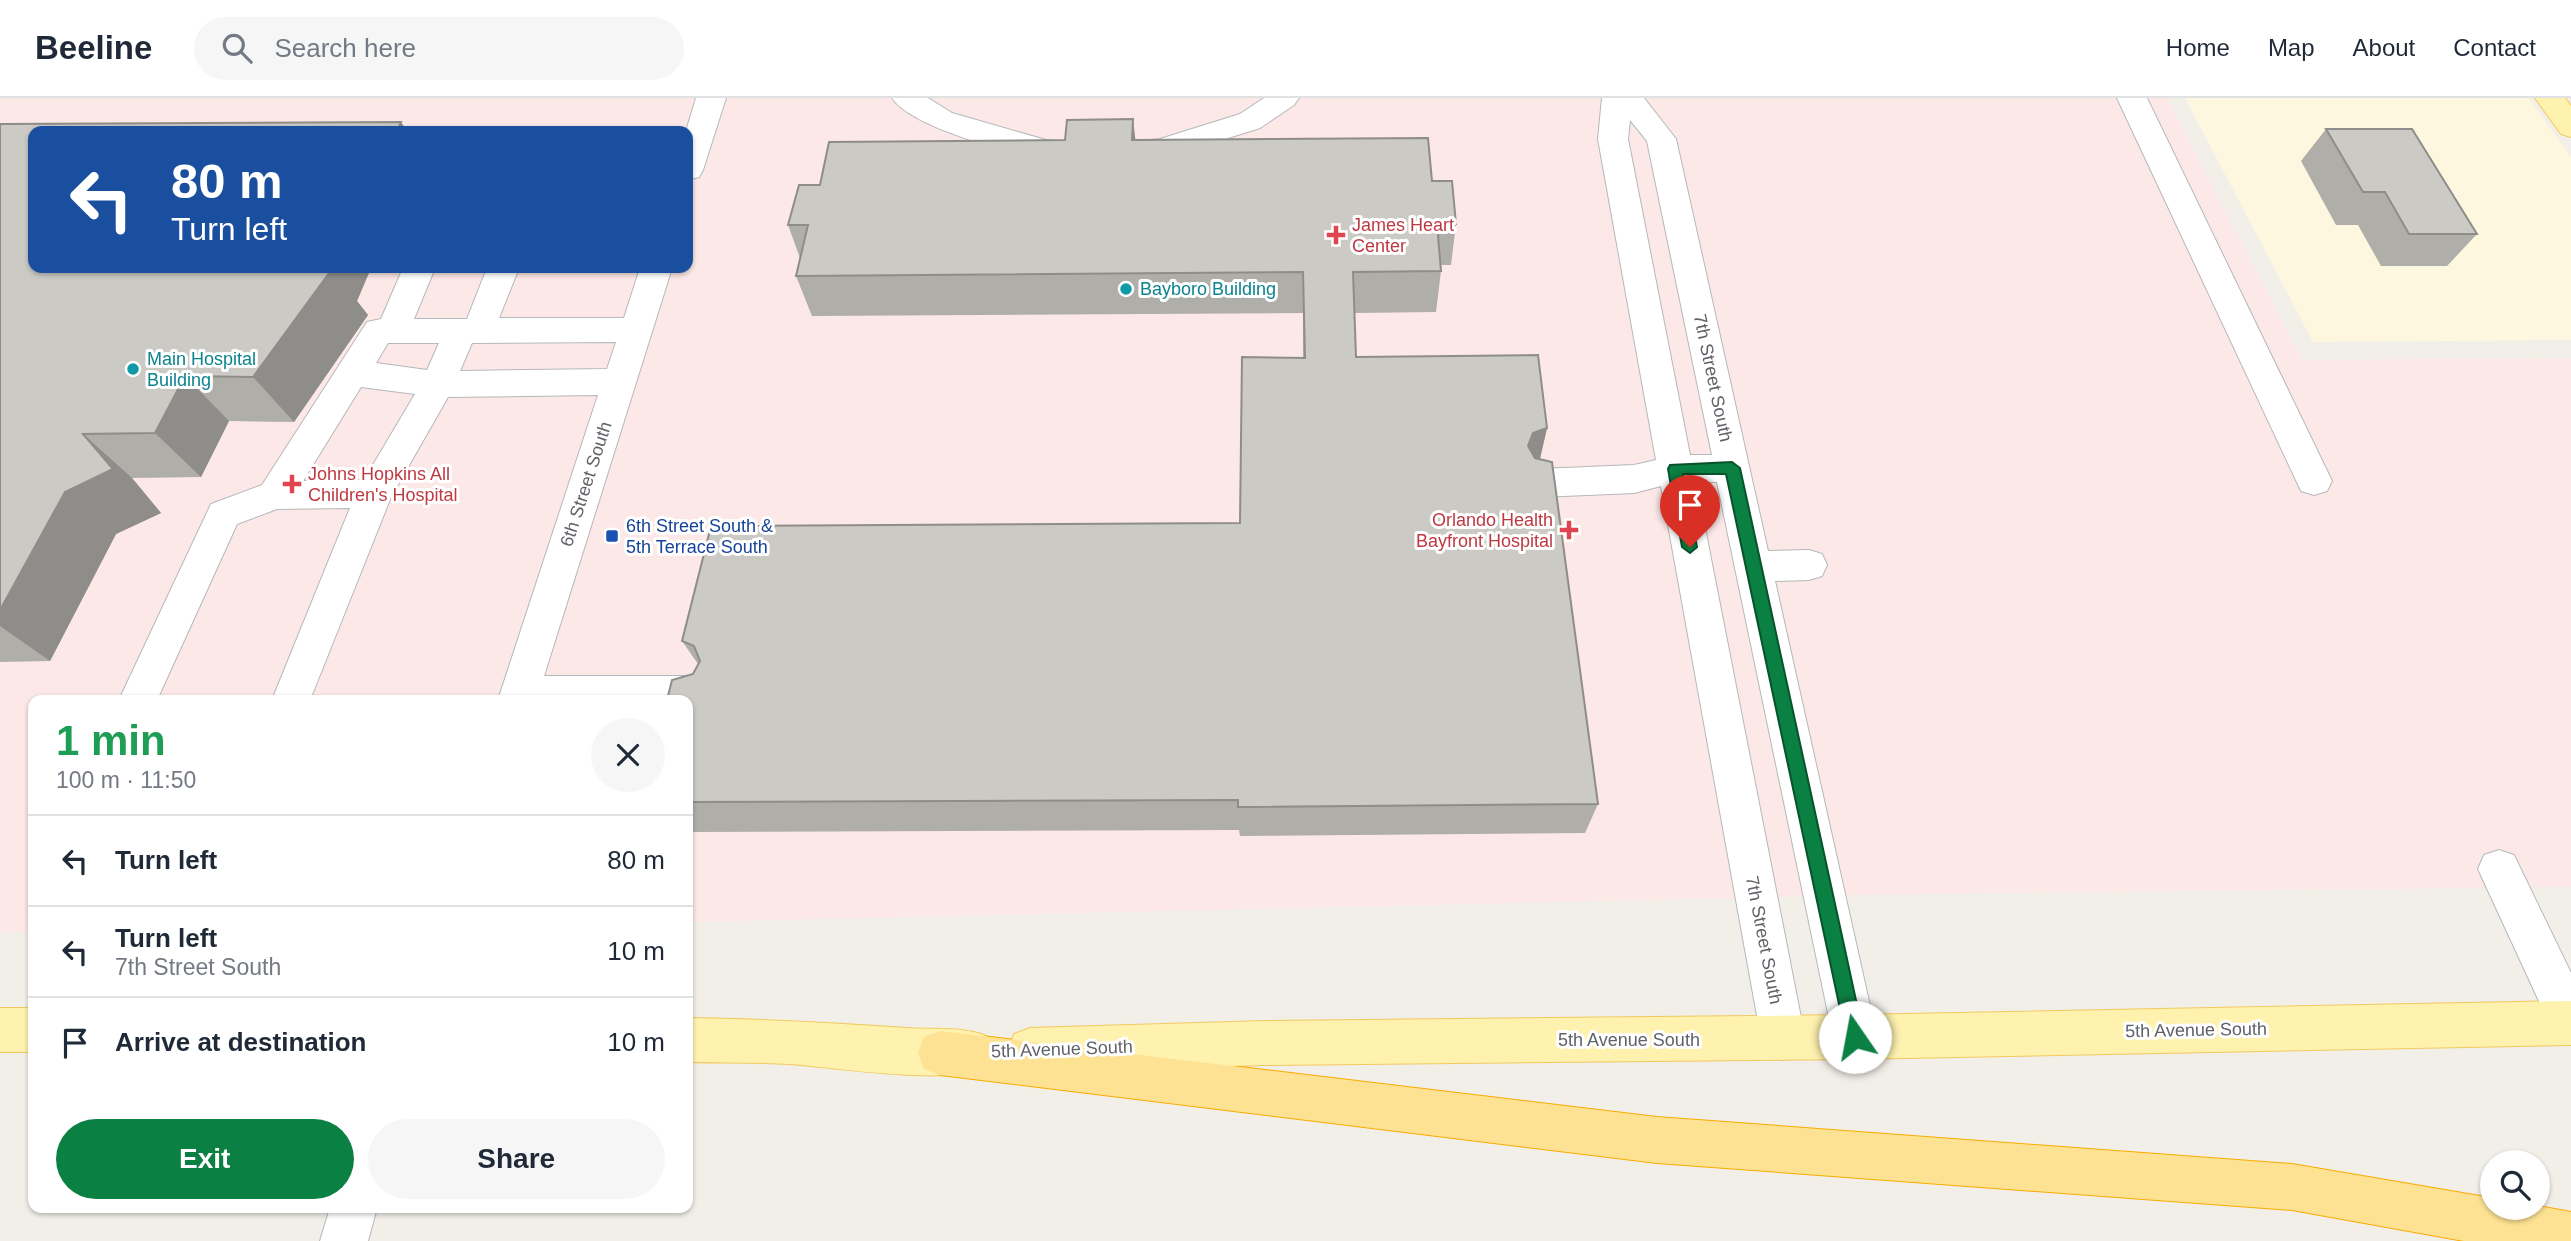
<!DOCTYPE html>
<html lang="en">
<head>
<meta charset="utf-8">
<style>
  :root { --surface:#fff; --page:#f6f6f7; --text:#1f2937; --muted:#747a83; --line:#e0e1e3; --accent:#0b8043 }
  body { margin:0; font-family:Arial,sans-serif; background:var(--page); color:var(--text); height:100vh; display:flex; flex-direction:column; font-size:26px; white-space:nowrap }
  * { box-sizing:border-box; margin:0 }
  p { font-size:23px; color:var(--muted) }
  .icon { flex:none; width:38px; height:38px; fill:none; stroke:currentColor; stroke-width:2; stroke-linecap:round; stroke-linejoin:round }
  .map { position:relative; flex:1; overflow:hidden }
  .details { position:absolute; left:28px; top:597px; width:665px; height:518px; display:flex; flex-direction:column; background:var(--surface); border-radius:14px; box-shadow:0 2px 5px #0004 }
  .details>* { flex:none }
  .guide { position:absolute; left:28px; top:28px; width:665px; height:147px; border-radius:14px; box-shadow:0 2px 5px #0004; background:#1a4fa0; color:#fff; overflow:hidden }
  .buttons { position:absolute; left:2480px; top:1052px; display:grid; gap:14px }
  .buttons a { display:grid; place-items:center; width:70px; height:70px; border-radius:50%; background:var(--surface); box-shadow:0 2px 5px #0004; font-size:35px }
  .pin { position:absolute; display:grid; place-items:center; width:60px; height:60px; color:#fff; margin:-72px -30px; border-radius:50% 50% 50% 0; rotate:-45deg; box-shadow:0 0 7px #0007 }
  .pin .icon { rotate:45deg }
  .me { position:absolute; width:77px; margin:-38px; rotate:348deg; stroke-linejoin:round; filter:drop-shadow(0 0 5px #0008) }
  .turn { display:flex; align-items:center; gap:24px; height:147px; padding:0 28px; font-size:32px }
  .turn .icon { width:91px; height:91px; stroke-width:2.5 }
  .turn b { display:block; font-size:49px; line-height:60px }
  .round { display:grid; place-items:center; flex:none; width:74px; height:74px; border-radius:37px; background:var(--page) }
  .headline { display:flex; align-items:center; justify-content:space-between; height:119px; padding:0 28px }
  h1 { font-size:42px; font-weight:700; line-height:52px; color:#1e9e55 }
  .action { display:flex; gap:14px; margin-top:auto; padding:14px 28px }
  .action a { flex:1; height:80px; border-radius:42px; background:var(--accent); color:#fff; font-size:28px; font-weight:700; line-height:80px; text-align:center }
  .action a+a { background:var(--page); color:var(--text) }
  ul { padding:0; list-style:none }
  li { display:flex; align-items:center; gap:21px; height:91px; padding:0 28px; border-top:2px solid var(--line) }
  li div { flex:1 }
  li b { display:block; font-size:26px }
  li em { font-style:normal }
  header { display:flex; align-items:center; gap:42px; box-sizing:border-box; height:98px; padding:0 35px; background:var(--surface); border-bottom:2px solid var(--line) }
  header strong { font-size:33px }
  nav { display:flex; gap:38px; margin-inline-start:auto; font-size:24px }
  .search { width:490px; height:63px; background:var(--page); display:flex; align-items:center; gap:18px; box-sizing:border-box; padding:0 24px; border-radius:38px; color:var(--muted); font-size:26px }
  .map>svg:first-child { display:block }
  .commercial { fill:#fef7e0 }
  .medical { fill:#fce8e6; fill-rule:evenodd }
  .lines { fill:none; stroke-linecap:round; stroke-linejoin:round }
  .minor-casing { stroke:#b5b8bc; stroke-width:2 }
  .major-casing { stroke:#f2c960; stroke-width:2 }
  .highway-casing { stroke:#f9ab00; stroke-width:2 }
  .minor { fill:#fff; fill-rule:evenodd }
  .major { fill:#fff2af; fill-rule:evenodd }
  .highway { fill:#fde293; fill-rule:evenodd }
  .wall { fill:#afaea9 }
  .shaded-wall { fill:#8f8d8a }
  .building { fill:#cccac5; stroke:#8f8d8a; stroke-width:2 }
  .route { fill:#0b8043; stroke:#07532c; stroke-width:2 }
  .health-dot { fill:#e0444e; stroke:#fff; stroke-width:2.5 }
  .culture-dot { fill:#0f9aa8; stroke:#fff; stroke-width:2.5 }
  .transit-dot { fill:#1a4fb4; stroke:#fff; stroke-width:2.5 }
  .labels { text-anchor:middle; stroke-width:6; stroke-linejoin:round; paint-order:stroke }
  .health-label { font-size:18px; fill:#be3a42; stroke:#fff; text-anchor:start }
  .culture-label { font-size:18px; fill:#0d838f; stroke:#fff; text-anchor:start }
  .street-label { font-size:18px; fill:#5f6368; stroke:#fff }
  .transit-label { font-size:18px; fill:#164399; stroke:#fff; text-anchor:start }
</style>
</head>
<body>
<header>
<strong>Beeline</strong>
<div class="search"><svg class="icon" aria-label="search" viewBox="0 0 24 24"><circle cx="10" cy="10" r="6"/><path d="M15 15l6 6"/></svg>Search here</div>
<nav><a>Home</a><a>Map</a><a>About</a><a>Contact</a></nav>
</header>
<div class="map">
<svg width="2571" height="1143" viewBox="0 0 2571 1143">
  <rect width="100%" height="100%" fill="#f1efe8"/>
  <path class="commercial" d="M2185,0H2529L2571,59V242L2313,244Z"/>
  <path class="medical" d="M0,0H2167L2302,262L2571,260V789L1910,796L688,824V602H33V834H0ZM33,33H688V170H33Z"/>
  <g class="lines">
    <defs>
      <path id="minor" d="M696,0H726L703,72L699,79L688,82V33H686Z
        M892,0H928L952,15L1046,42L1077,45L1081,52L1077,59C1066,62 1055,64 1044,61C1009,55 911,29 892,0Z
        M1264,0H1299L1294,7L1260,30L1161,61L1133,58L1129,51L1133,44L1160,41L1240,16Z
        M1602,0H1644L1676,41L1768,453L1809,452L1822,456L1827,467L1822,478L1809,482L1775,483L1877,939L1871,955L1855,961L1839,955L1833,939L1717,384H1696L1805,940L1799,956L1783,962L1767,956L1761,940L1661,388L1634,395L1540,399L1527,395L1522,385L1527,375L1540,371L1634,367L1656,362L1598,41ZM1630,22L1647,43L1712,357H1690L1628,41Z
        M2117,0H2147L2332,383L2327,393L2314,397L2301,393Z
        M403,170H435L414,221H467L487,170H519L499,220H624L640,170H672L544,578H701L715,583L720,595L715,607L701,612H688V602H498L598,297L448,299L391,399L310,602H272L350,410L277,411L237,426L157,602H119L211,406L262,387L367,224L381,221ZM616,244L607,271L460,273L472,245ZM388,245H439L427,272L376,265ZM361,289L415,296L364,382L303,383Z
        M2499,752L2514,757L2571,875V945L2555,938L2478,771L2484,757Z
        M330,1110H377L368,1143H320Z"/>
      <path id="major" d="M2535,0H2565L2571,8V39L2561,36Z
        M2571,903V947L1855,961L1265,967L1030,974L1014,968L1008,952L1014,936L1030,930L1265,923L1855,917Z
        M0,910H33V954H0Z
        M688,920C761,921 834,925 907,930C933,932 962,928 986,938L992,954L986,970C944,987 839,970 790,966C756,964 722,965 688,964Z"/>
      <path id="highway" d="M940,933L1657,1019L2292,1066L2492,1100V1110L2538,1108L2571,1114V1143H2464L2292,1112L1657,1065L940,977L924,971L918,955L924,939Z"/>
    </defs>
    <use href="#minor" class="minor-casing"/>
    <use href="#major" class="major-casing"/>
    <use href="#highway" class="highway-casing"/>
    <use href="#minor" class="minor"/>
    <use href="#major" class="major"/>
    <use href="#highway" class="highway"/>
  </g>
  <path class="wall" d="M0,26L33,170H371L357,203L368,217L294,324L229,323L201,379L132,380L161,415L116,436L50,563L0,564Z
    M2326,31L2477,136L2447,168H2381L2358,127H2336L2301,63Z
    M1065,42H1135L1432,83L1456,126L1451,167H1441V173L1436,214L1354,215L1356,259L1547,330L1540,361L1598,706L1585,735L1240,738L1239,732L688,734V602L693,576L698,566L682,543L1240,425L1303,260V215L812,218L796,178L800,160L788,127L820,87Z"/>
  <path class="shaded-wall" d="M1133,21L1138,64L1132,42Z
    M401,24L407,33H397Z
    M314,170H371L357,203L368,217L294,324L253,279Z
    M185,278L229,323L201,379L155,335Z
    M1547,330L1538,369L1528,348L1533,335Z
    M83,336L132,380L161,415L116,436L50,563L0,528V512Z"/>
  <path class="building" d="M1133,21L1132,42L1428,40L1432,83H1452L1456,126H1437L1441,173L1353,174L1356,259L1538,257L1547,330L1533,335L1528,348L1535,360L1552,364L1598,706L1238,709V702L688,704V602H667L672,582L693,576L700,563L694,548L682,543L711,428L1240,425L1242,259L1305,260L1303,174L796,178L808,127H788L799,87H820L829,44L1065,42L1067,22Z
    M401,24L397,33H33V170L332,171L253,279L185,278L155,335L83,336L113,371L65,394L0,512V26Z
    M2326,31H2412L2477,136H2409L2385,94H2363Z"/>
  <path class="route" d="M1732,364L1740,370L1864,939L1862,946L1855,949L1849,946L1846,939L1726,376H1683L1697,449L1690,455L1682,449L1668,371L1670,367Z"/>
  <g class="health-dot">
    <path d="M1332.5 126.5h7v7h7v7h-7v7h-7v-7h-7v-7h7z"/>
    <path d="M288.5 375.5h7v7h7v7h-7v7h-7v-7h-7v-7h7z"/>
    <path d="M1565.5 421.5h7v7h7v7h-7v7h-7v-7h-7v-7h7z"/>
  </g>
  <g class="culture-dot">
    <circle cx="1126" cy="191" r="7"/>
    <circle cx="133" cy="271" r="7"/>
  </g>
  <rect class="transit-dot" x="605" y="431" width="14" height="14" rx="3.5"/>
  <g class="labels">
    <g class="health-label">
      <text x="1352" y="133">James Heart<tspan x="1352" dy="21">Center</tspan></text>
      <text x="308" y="382">Johns Hopkins All<tspan x="308" dy="21">Children's Hospital</tspan></text>
      <text x="1553" y="428" text-anchor="end">Orlando Health<tspan x="1553" dy="21">Bayfront Hospital</tspan></text>
    </g>
    <g class="culture-label">
      <text x="1140" y="197">Bayboro Building</text>
      <text x="147" y="267">Main Hospital<tspan x="147" dy="21">Building</tspan></text>
    </g>
    <g class="street-label">
      <text transform="translate(1713 280) rotate(78)" y="6">7th Street South</text>
      <text transform="translate(586 386) rotate(-72)" y="6">6th Street South</text>
      <text transform="translate(1764 842) rotate(79)" y="6">7th Street South</text>
      <text transform="translate(2196 932) rotate(-1)" y="6">5th Avenue South</text>
      <text x="1629" y="948">5th Avenue South</text>
      <text transform="translate(1062 951) rotate(-2)" y="6">5th Avenue South</text>
    </g>
    <g class="transit-label">
      <text x="626" y="434">6th Street South &amp;<tspan x="626" dy="21">5th Terrace South</tspan></text>
    </g>
  </g>
</svg>
<div class="buttons">
<a><svg class="icon" aria-label="search" viewBox="0 0 24 24"><circle cx="10" cy="10" r="6"/><path d="M15 15l6 6"/></svg></a>
</div>
<div class="pin" style="left:1690px;top:449px;background:#d93025"><svg class="icon" aria-label="arrive" viewBox="0 0 24 24"><path d="M6 21V4h12l-3 4 3 4H6"/></svg></div>
<svg class="me" style="left:1855px;top:939px" viewBox="-20 -20 40 40"><circle r="19" fill="#fff"/><path d="M0-13L10 11 0 6-10 11z" fill="#0b8043"/></svg>
<div class="guide">
<div class="turn"><svg class="icon" aria-label="left" viewBox="0 0 24 24"><path d="M17 20v-9H6M10 6l-5 5 5 5"/></svg><div><b>80 m</b>Turn left</div></div>
</div>
<section class="details">
<div class="headline"><div><h1>1 min</h1><p>100 m · 11:50</p></div><a class="round"><svg class="icon" aria-label="close" viewBox="0 0 24 24"><path d="M6 6l12 12M18 6L6 18"/></svg></a></div>
<ul>
<li><svg class="icon" aria-label="left" viewBox="0 0 24 24"><path d="M17 20v-9H6M10 6l-5 5 5 5"/></svg><div><b>Turn left</b></div><em>80 m</em></li>
<li><svg class="icon" aria-label="left" viewBox="0 0 24 24"><path d="M17 20v-9H6M10 6l-5 5 5 5"/></svg><div><b>Turn left</b><p>7th Street South</p></div><em>10 m</em></li>
<li><svg class="icon" aria-label="arrive" viewBox="0 0 24 24"><path d="M6 21V4h12l-3 4 3 4H6"/></svg><div><b>Arrive at destination</b></div><em>10 m</em></li>
</ul>
<div class="action"><a>Exit</a><a>Share</a></div>
</section>
</div>
</body>
</html>
